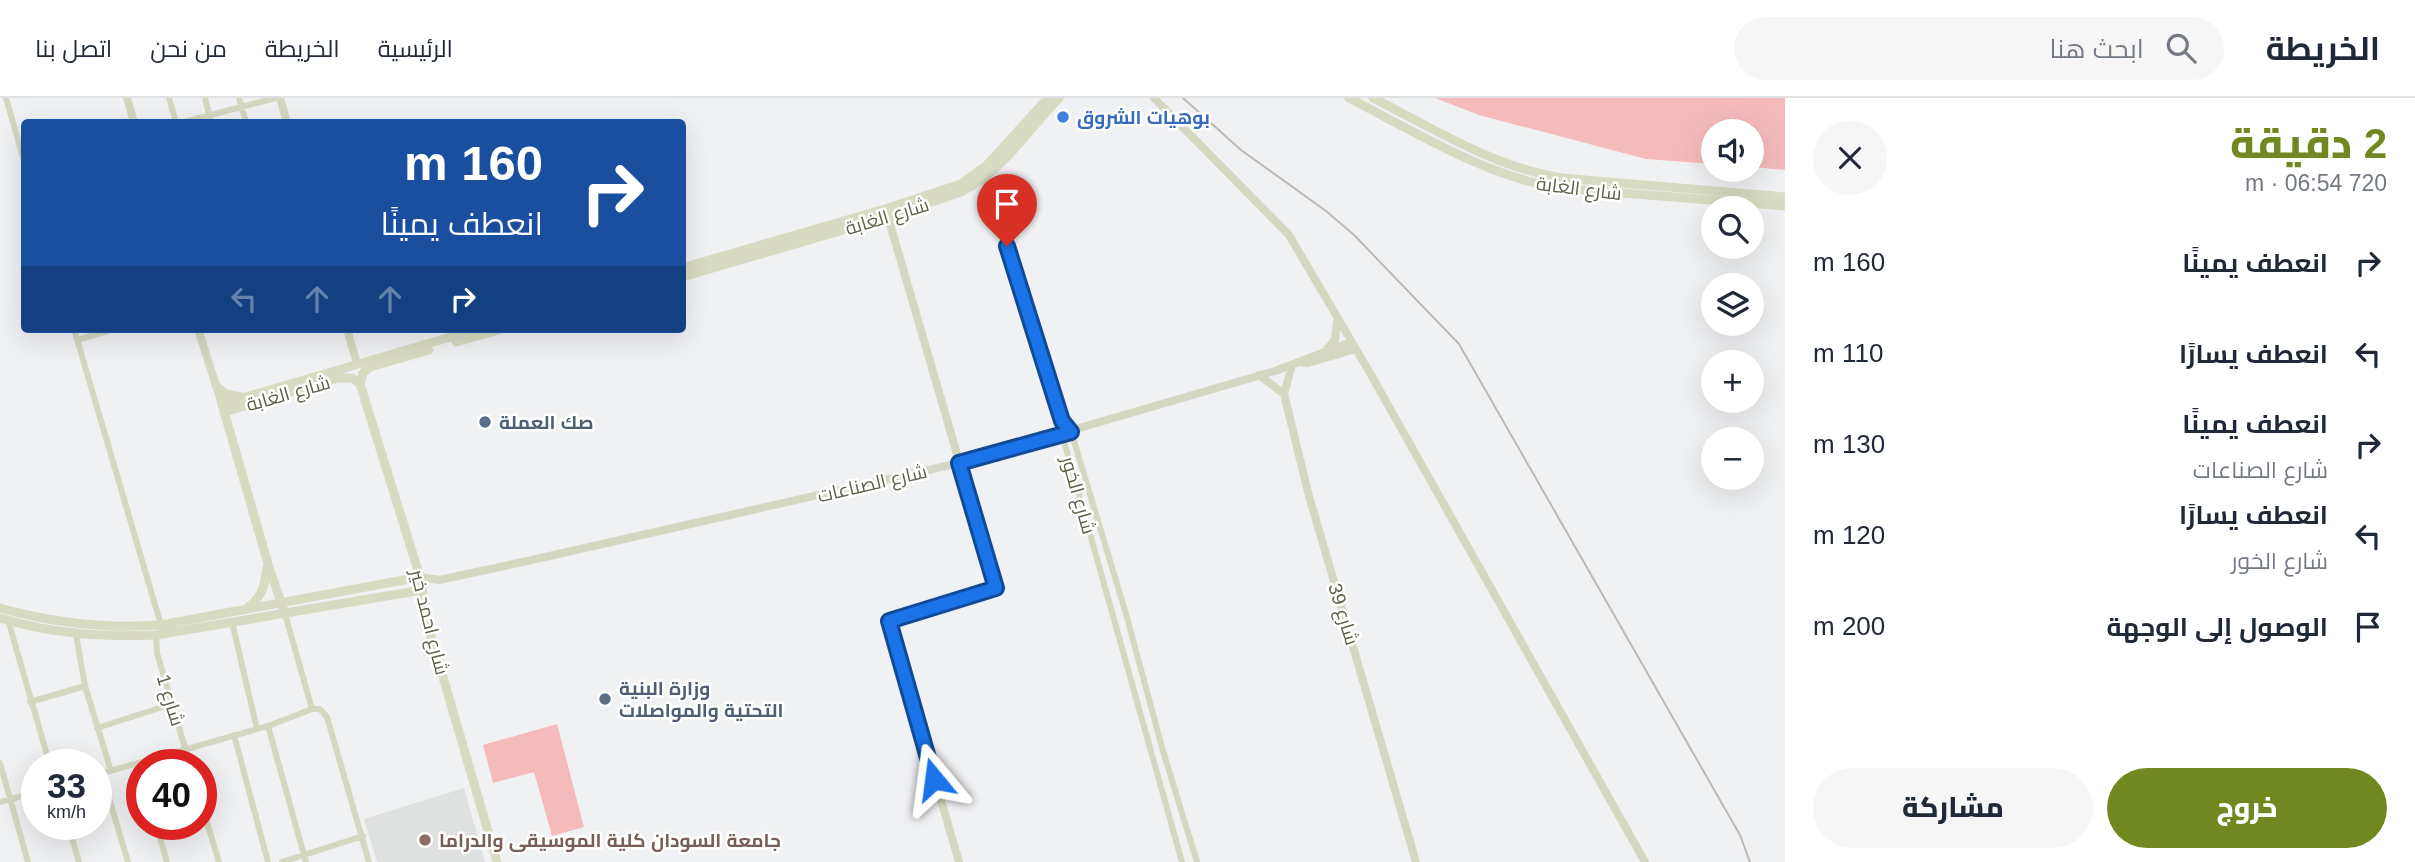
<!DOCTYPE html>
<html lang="ar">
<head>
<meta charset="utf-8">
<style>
  :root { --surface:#fff; --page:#f6f6f7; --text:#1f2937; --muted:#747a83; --line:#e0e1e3; --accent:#718820 }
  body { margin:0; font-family:Arial,Cairo,sans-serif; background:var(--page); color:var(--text); direction:rtl; height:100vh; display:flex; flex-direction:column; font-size:26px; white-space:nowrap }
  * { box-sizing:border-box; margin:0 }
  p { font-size:23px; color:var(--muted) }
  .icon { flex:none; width:38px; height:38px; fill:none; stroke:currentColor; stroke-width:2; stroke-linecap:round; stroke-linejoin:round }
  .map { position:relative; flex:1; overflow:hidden; direction:ltr }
  .side { display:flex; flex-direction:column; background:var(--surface); width:630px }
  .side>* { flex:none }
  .guide { position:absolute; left:21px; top:21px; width:665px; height:214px; border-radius:7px; box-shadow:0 7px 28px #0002; direction:rtl; background:#1a4fa0; color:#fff; overflow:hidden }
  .controls { position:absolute; left:1701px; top:21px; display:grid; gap:14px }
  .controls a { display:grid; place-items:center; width:63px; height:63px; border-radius:50%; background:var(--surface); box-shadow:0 7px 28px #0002; font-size:35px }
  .speed { position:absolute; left:21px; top:651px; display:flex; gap:14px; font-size:35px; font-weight:700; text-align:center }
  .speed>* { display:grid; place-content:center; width:91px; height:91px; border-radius:50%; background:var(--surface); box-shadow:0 7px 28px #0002; line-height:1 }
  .speed small { font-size:18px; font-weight:400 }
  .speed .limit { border:10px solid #d22; background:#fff; color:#111 }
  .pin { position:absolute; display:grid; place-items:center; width:60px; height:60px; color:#fff; margin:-72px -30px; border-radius:50% 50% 50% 0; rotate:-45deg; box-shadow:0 0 7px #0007 }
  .pin .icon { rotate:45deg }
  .me { position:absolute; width:77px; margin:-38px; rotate:344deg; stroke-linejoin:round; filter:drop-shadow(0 0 5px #0008) }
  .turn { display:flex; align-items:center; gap:24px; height:147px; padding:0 28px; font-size:32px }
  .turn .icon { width:91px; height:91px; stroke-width:2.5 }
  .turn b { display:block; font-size:49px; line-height:60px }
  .lanes { display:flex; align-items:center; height:66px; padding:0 28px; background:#0003; justify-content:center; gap:35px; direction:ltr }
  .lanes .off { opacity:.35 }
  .round { display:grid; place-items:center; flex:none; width:74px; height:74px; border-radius:37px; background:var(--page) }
  .head { display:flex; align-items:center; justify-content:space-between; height:119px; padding:0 28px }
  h1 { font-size:42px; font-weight:800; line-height:52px; color:var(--accent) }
  .button { display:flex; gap:14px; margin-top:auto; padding:14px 28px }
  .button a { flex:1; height:80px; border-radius:42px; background:var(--accent); color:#fff; font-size:28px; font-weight:800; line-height:80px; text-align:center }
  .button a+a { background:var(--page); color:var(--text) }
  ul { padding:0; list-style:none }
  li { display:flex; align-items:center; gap:21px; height:91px; padding:0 28px }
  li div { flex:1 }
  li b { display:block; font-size:26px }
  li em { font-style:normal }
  header { display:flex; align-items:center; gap:42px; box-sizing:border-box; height:98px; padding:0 35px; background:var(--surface); border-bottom:2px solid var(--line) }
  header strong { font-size:33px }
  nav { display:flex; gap:38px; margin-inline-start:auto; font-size:24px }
  .search { width:490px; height:63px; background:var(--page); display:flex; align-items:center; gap:18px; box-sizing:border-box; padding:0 24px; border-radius:38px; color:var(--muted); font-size:26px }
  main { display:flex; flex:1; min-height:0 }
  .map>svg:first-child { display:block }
  .education { fill:#dfe1e1 }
  .green { fill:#f5babc }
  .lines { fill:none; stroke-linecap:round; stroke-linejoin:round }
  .minor { stroke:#d6d7c2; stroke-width:6 }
  .tertiary { stroke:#d6d7c2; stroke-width:8 }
  .secondary { stroke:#d8dbc1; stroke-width:9 }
  .rail { stroke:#b9bbb2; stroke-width:2 }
  .route-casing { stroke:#114b97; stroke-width:18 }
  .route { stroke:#1a73e8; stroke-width:12 }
  .shop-dot { fill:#3f7fe0; stroke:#fff; stroke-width:2.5 }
  .service-dot { fill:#5c6f8a; stroke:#fff; stroke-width:2.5 }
  .education-dot { fill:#8d6e63; stroke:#fff; stroke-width:2.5 }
  .labels { text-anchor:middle; stroke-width:5; stroke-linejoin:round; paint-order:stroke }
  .shop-label { font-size:19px; font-weight:bold; fill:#366cbe; stroke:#fff; text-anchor:start }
  .street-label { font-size:19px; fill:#5f6046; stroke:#fff }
  .service-label { font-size:19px; font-weight:bold; fill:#4e5e75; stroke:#fff; text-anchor:start }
  .education-label { font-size:19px; font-weight:bold; fill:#785e54; stroke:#fff; text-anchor:start }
</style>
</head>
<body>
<header>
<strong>الخريطة</strong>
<div class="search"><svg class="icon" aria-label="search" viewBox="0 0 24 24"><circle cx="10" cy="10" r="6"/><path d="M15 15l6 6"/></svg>ابحث هنا</div>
<nav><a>الرئيسية</a><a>الخريطة</a><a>من نحن</a><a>اتصل بنا</a></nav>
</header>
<main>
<section class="side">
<div class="head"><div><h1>2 دقيقة</h1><p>720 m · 06:54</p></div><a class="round"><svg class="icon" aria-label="close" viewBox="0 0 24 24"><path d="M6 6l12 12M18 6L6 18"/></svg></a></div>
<ul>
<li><svg class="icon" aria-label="right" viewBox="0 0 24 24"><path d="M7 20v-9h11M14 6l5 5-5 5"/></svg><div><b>انعطف يمينًا</b></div><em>160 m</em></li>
<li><svg class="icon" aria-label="left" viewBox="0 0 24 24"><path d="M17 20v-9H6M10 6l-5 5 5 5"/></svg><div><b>انعطف يسارًا</b></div><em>110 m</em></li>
<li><svg class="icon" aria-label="right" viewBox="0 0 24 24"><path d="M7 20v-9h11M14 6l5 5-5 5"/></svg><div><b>انعطف يمينًا</b><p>شارع الصناعات</p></div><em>130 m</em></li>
<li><svg class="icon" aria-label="left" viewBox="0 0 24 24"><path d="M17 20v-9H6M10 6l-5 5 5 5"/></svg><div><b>انعطف يسارًا</b><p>شارع الخور</p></div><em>120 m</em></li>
<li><svg class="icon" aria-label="arrive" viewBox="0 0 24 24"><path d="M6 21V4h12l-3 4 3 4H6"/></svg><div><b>الوصول إلى الوجهة</b></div><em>200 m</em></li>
</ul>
<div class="button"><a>خروج</a><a>مشاركة</a></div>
</section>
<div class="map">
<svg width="1785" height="764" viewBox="0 0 1785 764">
  <rect width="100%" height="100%" fill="#f0f1f3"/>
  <path class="education" d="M464,690L485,764H377L364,721Z"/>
  <path class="green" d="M1435,0H1785V72L1752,69V33H1713V66L1646,61L1479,17Z
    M557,626L584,729L552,738L534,674L493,685L483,647Z"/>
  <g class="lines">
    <path class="minor" d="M6,0L24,63
      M169,0L176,24
      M205,0L211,24
      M239,0L246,24
      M184,24L276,0
      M984,81L1030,216L1062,322V336L1182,764
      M74,231L161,527
      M77,242L114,231
      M1062,322L1071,333L1126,516L1163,653L1197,764
      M285,516L312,611H320L327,619L369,764
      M8,522L50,667
      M232,524L257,631
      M76,537L85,588L111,673
      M156,537L157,555L190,667
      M30,604L85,588
      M268,628L306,764
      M97,630L172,606
      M234,637L268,764
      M0,665L28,764
      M139,666L142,676
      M102,676L128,764
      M96,677L268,628L312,611
      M0,704L37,694
      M201,705L219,764
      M68,726L79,764
      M156,726L167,764
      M282,764L363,738"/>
    <path class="tertiary" d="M127,0L134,24
      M280,0L287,24
      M1154,0L1289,137L1370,275L1645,764
      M888,119L996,490L889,523L959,764
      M198,231L222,306
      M347,231L357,266
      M1327,251L1335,242L1337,223
      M1300,264L1308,265L1356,251
      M1292,267L1284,296L1309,398L1416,764
      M1259,277L1284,296
      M420,479L439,482L523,464L959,365L1275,273L1351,244"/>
    <path class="secondary" d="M1349,0C1415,34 1486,78 1559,90L1785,108
      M1373,0C1434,31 1494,69 1562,80L1785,99
      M682,170L885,111L961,86L986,68L1048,0
      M682,179L888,119L961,94C1001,75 1029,31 1059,0
      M456,244L502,231
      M360,286L420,479L431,538L497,764
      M360,286L363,275L370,269L429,252
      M216,288L226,296L241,299
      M224,314L338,280H352L360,286
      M0,510C54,525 105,531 161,527L420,479
      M246,511C262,500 265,487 267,469
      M285,516L268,466L222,306L478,231
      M0,520C53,536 101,539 156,537L422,492"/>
    <path class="rail" d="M1183,0L1241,52L1326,113L1353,136L1459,246L1740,737L1750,764"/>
  </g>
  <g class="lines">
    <defs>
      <path id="route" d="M934,681L889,523L996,490L959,365L1071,334L1062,323L1007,148"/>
    </defs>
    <use href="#route" class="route-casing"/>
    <use href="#route" class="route"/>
  </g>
  <circle class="shop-dot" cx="1063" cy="19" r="7"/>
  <g class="service-dot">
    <circle cx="485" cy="324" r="7"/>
    <circle cx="605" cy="601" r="7"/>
  </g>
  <circle class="education-dot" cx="425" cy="742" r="7"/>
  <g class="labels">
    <g class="shop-label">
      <text x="1077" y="26">بوهيات الشروق</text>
    </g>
    <g class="street-label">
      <text transform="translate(1579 90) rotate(7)" y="7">شارع الغابة</text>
      <text transform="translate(887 118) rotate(-17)" y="7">شارع الغابة</text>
      <text transform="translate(288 295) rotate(-16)" y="7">شارع الغابة</text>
      <text transform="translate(872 385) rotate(-13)" y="7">شارع الصناعات</text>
      <text transform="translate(1079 397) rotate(74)" y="7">شارع الخور</text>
      <text transform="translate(1344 516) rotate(73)" y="7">شارع 39</text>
      <text transform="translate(430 524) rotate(76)" y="7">شارع احمد خير</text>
      <text transform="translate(171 602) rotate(73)" y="7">شارع 1</text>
    </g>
    <g class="service-label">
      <text x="499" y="331">صك العملة</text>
      <text x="619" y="597">وزارة البنية<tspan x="619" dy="22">التحتية والمواصلات</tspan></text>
    </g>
    <g class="education-label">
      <text x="439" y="749">جامعة السودان كلية الموسيقى والدراما</text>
    </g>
  </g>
</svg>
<div class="controls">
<a><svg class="icon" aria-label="sound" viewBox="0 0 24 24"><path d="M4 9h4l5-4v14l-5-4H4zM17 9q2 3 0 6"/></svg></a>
<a><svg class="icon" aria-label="search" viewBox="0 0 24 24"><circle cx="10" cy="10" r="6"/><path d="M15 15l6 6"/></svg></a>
<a><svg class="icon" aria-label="layers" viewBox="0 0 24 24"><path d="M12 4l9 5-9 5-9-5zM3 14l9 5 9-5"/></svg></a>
<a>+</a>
<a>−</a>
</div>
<div class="speed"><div>33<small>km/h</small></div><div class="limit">40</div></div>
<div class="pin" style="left:1007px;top:148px;background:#d93025"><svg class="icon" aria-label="arrive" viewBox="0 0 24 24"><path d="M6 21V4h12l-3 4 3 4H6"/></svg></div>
<svg class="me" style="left:934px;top:681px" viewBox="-20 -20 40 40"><path d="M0-17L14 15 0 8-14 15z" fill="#1a73e8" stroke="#fff" stroke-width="4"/></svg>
<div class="guide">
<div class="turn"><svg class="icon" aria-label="right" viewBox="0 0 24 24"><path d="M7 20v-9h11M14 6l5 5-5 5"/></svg><div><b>160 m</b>انعطف يمينًا</div></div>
<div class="lanes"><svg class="icon off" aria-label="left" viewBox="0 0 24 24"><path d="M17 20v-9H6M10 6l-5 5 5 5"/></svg><svg class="icon off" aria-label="ahead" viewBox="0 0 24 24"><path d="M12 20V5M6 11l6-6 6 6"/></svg><svg class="icon off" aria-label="ahead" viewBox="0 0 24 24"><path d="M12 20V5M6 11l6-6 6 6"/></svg><svg class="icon" aria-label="right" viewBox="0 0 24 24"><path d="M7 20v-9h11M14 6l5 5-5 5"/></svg></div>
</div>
</div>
</main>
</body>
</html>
